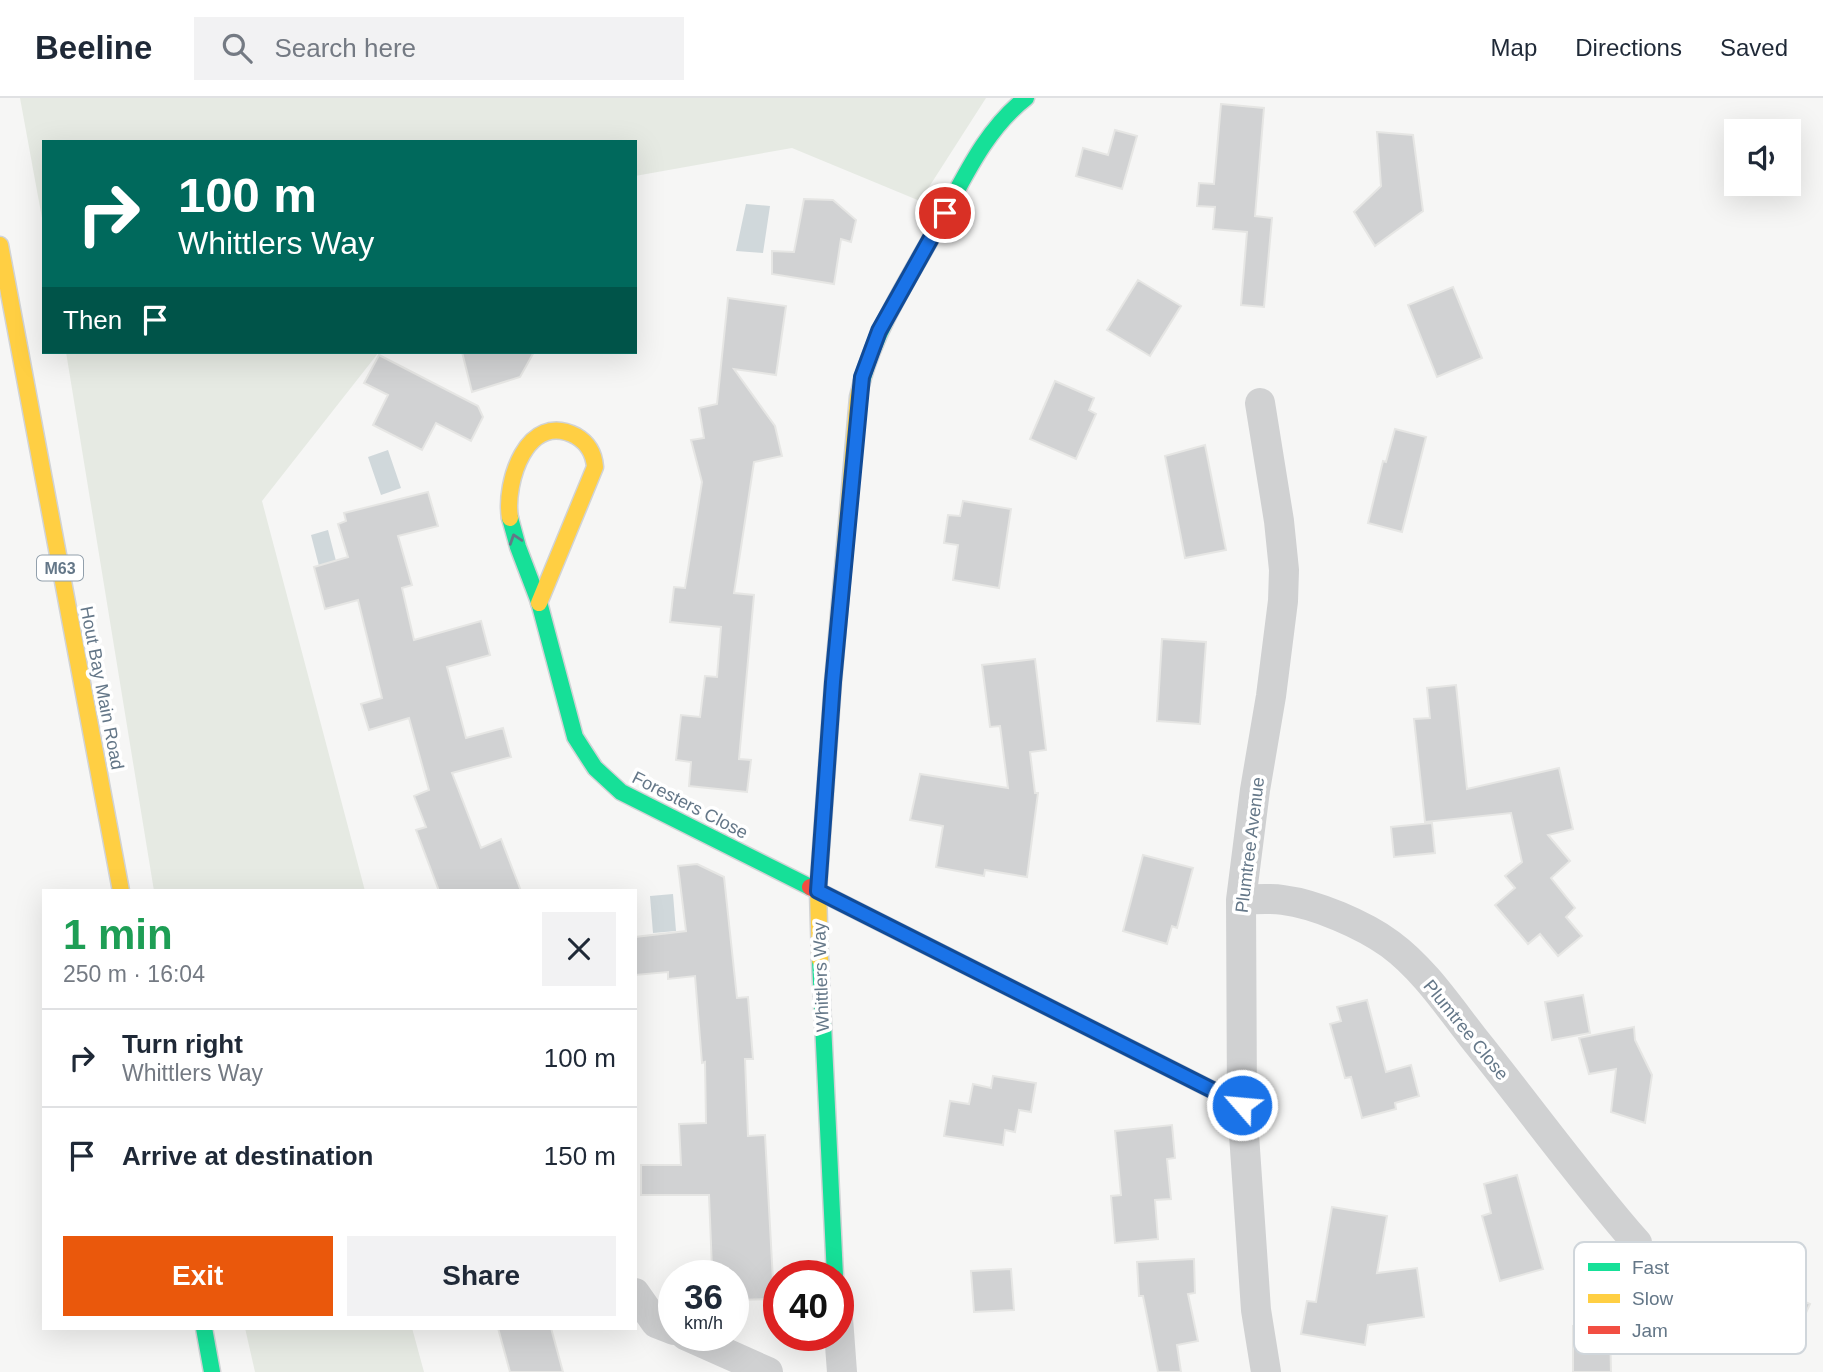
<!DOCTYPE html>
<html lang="en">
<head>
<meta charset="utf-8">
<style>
  :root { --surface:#fff; --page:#f2f2f3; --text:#1f2937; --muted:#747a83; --line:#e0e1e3; --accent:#ea580c }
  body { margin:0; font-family:Arial,sans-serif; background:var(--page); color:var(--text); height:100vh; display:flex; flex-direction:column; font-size:26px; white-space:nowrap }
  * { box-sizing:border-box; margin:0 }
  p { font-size:23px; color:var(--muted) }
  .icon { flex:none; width:38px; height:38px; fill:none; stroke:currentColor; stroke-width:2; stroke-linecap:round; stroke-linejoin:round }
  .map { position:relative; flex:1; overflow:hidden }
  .panel { position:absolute; left:42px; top:791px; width:595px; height:441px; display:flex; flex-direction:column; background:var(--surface); border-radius:0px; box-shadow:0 7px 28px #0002 }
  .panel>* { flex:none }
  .guide { position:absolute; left:42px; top:42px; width:595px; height:214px; border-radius:0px; box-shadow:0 7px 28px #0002; background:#00695c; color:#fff; overflow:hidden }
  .buttons { position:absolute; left:1724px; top:21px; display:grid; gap:14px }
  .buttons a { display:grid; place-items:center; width:77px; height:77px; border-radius:0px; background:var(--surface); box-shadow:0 7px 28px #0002; font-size:35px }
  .speed { position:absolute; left:658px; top:1162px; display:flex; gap:14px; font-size:35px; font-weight:700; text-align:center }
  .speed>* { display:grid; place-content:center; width:91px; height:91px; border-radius:50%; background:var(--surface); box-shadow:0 7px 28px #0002; line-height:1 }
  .speed small { font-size:18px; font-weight:400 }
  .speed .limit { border:10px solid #d22; background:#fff; color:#111 }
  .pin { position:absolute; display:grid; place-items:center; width:60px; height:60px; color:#fff; margin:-30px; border:4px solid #fff; border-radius:50%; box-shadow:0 2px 7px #0007 }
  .me { position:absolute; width:77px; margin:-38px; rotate:297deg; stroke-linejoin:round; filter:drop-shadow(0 0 5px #0008) }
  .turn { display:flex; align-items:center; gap:24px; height:147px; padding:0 21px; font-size:32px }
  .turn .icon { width:91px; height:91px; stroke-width:2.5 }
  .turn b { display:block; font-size:49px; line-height:60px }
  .then { display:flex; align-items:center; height:66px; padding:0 21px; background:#0003; gap:14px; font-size:26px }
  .round { display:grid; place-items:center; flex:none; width:74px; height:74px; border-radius:0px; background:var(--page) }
  .summary { display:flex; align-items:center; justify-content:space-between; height:119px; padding:0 21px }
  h1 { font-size:42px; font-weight:700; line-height:52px; color:#1e9e55 }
  .cta { display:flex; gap:14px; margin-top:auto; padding:14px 21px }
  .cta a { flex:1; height:80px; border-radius:0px; background:var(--accent); color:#fff; font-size:28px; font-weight:700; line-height:80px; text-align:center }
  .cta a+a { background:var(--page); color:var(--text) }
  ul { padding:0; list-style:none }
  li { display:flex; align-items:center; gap:21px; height:98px; padding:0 21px; border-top:2px solid var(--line) }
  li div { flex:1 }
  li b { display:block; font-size:26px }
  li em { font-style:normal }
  header { display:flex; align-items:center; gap:42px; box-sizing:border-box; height:98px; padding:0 35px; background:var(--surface); border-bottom:2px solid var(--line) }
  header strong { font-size:33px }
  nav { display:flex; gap:38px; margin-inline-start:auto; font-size:24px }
  .search { width:490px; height:63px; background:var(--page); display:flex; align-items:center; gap:18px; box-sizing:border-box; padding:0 24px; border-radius:0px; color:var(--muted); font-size:26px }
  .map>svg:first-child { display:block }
  .green { fill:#e6eae3 }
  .water { fill:#d0d8db }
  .building { fill:#d1d2d3; stroke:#e6e6e4; stroke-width:2 }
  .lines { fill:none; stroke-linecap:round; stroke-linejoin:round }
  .fast-casing { stroke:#d1d3d5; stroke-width:19 }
  .slow-casing { stroke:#d1d3d5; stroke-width:19 }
  .jam-casing { stroke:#d1d3d5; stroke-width:19 }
  .street { stroke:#d0d1d2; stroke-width:30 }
  .fast { stroke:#16e098; stroke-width:16 }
  .slow { stroke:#ffcf43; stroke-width:16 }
  .jam { stroke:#f24e42; stroke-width:16 }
  .oneway { stroke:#647788 }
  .route-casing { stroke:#114b97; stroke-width:18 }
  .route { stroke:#1a73e8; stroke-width:12 }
  .labels { text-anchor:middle; stroke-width:7; stroke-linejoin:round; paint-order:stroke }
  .shield { fill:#fff; stroke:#92a0ac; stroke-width:2 }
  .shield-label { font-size:16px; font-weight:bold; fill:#647788 }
  .street-label { font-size:18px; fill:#647788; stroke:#fff }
  .key { fill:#fff; stroke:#d0d6db; stroke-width:2 }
  .key-label { font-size:19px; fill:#647788 }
</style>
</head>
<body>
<header>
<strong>Beeline</strong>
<div class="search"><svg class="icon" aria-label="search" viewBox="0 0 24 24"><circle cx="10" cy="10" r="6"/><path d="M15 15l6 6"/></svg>Search here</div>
<nav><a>Map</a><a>Directions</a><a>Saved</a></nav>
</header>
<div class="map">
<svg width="1823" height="1274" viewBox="0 0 1823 1274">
  <rect width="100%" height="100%" fill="#f6f6f5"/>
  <path class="green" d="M20,0H986L920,103L792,50L635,78V44H44V131Z
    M66,254H379L262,403L365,793H154Z
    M245,1230H412L424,1274H255Z"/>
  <path class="water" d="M746,106L770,108L763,155L736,153Z
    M388,352L401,390L381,397L368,359Z
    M328,432L336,463L319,468L311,437Z
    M673,796L676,833L653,835L650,798Z"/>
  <path class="building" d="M1221,6L1264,10L1255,118L1272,120L1264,209L1241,207L1247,134L1213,131L1215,109L1197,108L1199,85L1214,86Z
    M1115,32L1137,38L1122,91L1076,78L1083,50L1108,57Z
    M1377,34L1413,37L1423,113L1375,148L1354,114L1381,88Z
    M804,101L833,102L856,122L851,144L841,141L834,186L772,176V153L794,154Z
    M1138,182L1181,208L1150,258L1107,232Z
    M1453,189L1482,260L1437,279L1408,207Z
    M728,200L786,208L776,277L734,271L775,328L782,358L754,364L734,495L754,497L739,661L751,662L747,694L689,688L691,664L676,662L681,617L700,619L705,578L717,579L721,529L670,524L674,489L685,490L702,384L691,342L704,340L699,310L717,306Z
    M462,254H534L520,279L472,294Z
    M379,257L478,308L483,319L471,343L436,325L422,352L373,327L388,297L364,285Z
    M1055,283L1094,300L1089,312L1096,316L1076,361L1030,341Z
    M1395,331L1426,339L1402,434L1368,425L1383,363L1386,364Z
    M1205,347L1226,452L1185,460L1165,358Z
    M428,394L438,428L398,438L412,487L402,490L414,542L481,523L490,557L447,569L466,640L503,630L511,659L452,675L481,750L501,741L521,793H439L416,732L426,729L414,698L429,692L409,620L369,632L361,606L382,600L358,502L325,511L314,469L348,459L338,426L346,423L344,415Z
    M963,403L1011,411L999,490L953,482L958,447L944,445L948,417L960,418Z
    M1162,541L1206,544L1200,626L1157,623Z
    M1035,561L1046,652L1030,654L1035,695H1038L1027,779L985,772L984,778L936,769L943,728L910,722L920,676L1008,690L1000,628L990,629L982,567Z
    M1456,587L1467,691L1559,670L1573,731L1548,737L1570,763L1551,780L1575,810L1566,819L1582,838L1558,858L1540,836L1528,846L1495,807L1515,790L1505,778L1522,764L1511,715L1425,724L1414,621L1430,620L1427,590Z
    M1432,725L1435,755L1394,759L1391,729Z
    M1143,757L1193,770L1177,830L1172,828L1167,846L1123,833Z
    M697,766L724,779L737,900L748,899L753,961H745L748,1038L765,1037L774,1201L733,1202V1178H728V1170L712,1171L709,1097H641V1067H681L679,1026L706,1025L705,964L702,965L695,878L668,881V874L635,877V839L686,833L678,768Z
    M1583,897L1590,935L1552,942L1545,904Z
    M1367,902L1386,974L1411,967L1419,998L1395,1005L1396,1011L1362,1020L1351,979L1345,980L1330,926L1341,923L1337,909Z
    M1634,929L1635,942L1652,977L1645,1025L1611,1014L1616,971L1589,976L1579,940Z
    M993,978L1036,985L1031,1014L1019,1012L1015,1034L1005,1032L1003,1047L944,1038L950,1003L969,1006L973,986L991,990Z
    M1172,1027L1175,1060L1167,1061L1171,1101L1155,1102L1158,1141L1115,1145L1111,1098L1121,1097L1115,1033Z
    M1517,1077L1543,1171L1500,1183L1482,1118L1491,1115L1484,1086Z
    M1332,1109L1387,1118L1377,1175L1417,1170L1424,1219L1368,1227L1365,1247L1301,1236L1307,1203L1316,1204Z
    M1194,1161L1195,1195L1188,1196L1198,1243L1177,1247L1181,1274H1158L1143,1198H1139L1137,1164Z
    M1011,1171L1014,1212L974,1214L971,1173Z
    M1783,1194L1810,1206L1793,1243L1766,1230Z
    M1573,1228H1610L1611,1274H1573Z
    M498,1230H551L563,1274H510Z"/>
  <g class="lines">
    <defs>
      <path id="fast" d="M862,283C877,229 908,182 935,133C961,87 983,33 1026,0
        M510,420L518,449L539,504L575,639L595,670L621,694L810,789
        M820,862L835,1178
        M204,1230L212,1274"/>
      <path id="slow" d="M0,147L121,793
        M510,420C504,385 527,312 576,338C588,345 594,356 595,369L539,505
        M820,862L818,793L833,584L858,299L862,283"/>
      <path id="jam" d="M810,789L1242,1007"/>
    </defs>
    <use href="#fast" class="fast-casing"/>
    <use href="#slow" class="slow-casing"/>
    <use href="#jam" class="jam-casing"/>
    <path class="street" d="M1260,305L1279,423L1284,472L1283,503L1271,598L1255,692L1241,802L1242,1007L1256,1212L1266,1274
      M1241,802C1255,801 1269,800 1283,802C1316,806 1364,827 1390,846C1424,871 1449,909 1475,942C1529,1009 1580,1080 1637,1145
      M635,1195L656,1225L674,1232
      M838,1220L842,1274
      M685,1237L768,1274"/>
    <use href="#fast" class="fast"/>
    <use href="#slow" class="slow"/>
    <use href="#jam" class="jam"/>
  </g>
  <defs><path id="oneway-chevron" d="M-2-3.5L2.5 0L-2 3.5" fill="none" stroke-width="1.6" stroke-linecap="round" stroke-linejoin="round" transform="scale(1.75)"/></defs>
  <use class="oneway" href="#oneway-chevron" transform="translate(515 441) rotate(-108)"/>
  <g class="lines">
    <defs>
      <path id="route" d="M945,115L879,233L862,279L833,584L818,793L1242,1007"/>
    </defs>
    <use href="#route" class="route-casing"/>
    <use href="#route" class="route"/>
  </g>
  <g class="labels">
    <rect class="shield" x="37" y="457.5" width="46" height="25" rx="5"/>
    <g class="shield-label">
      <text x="60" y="476">M63</text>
    </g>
    <g class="street-label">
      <text transform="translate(102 590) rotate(79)" y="6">Hout Bay Main Road</text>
      <text transform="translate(690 707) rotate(27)" y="6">Foresters Close</text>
      <text transform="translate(1250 747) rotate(-83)" y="6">Plumtree Avenue</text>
      <text transform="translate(821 879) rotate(-92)" y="6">Whittlers Way</text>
      <text transform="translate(1466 932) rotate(51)" y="6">Plumtree Close</text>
    </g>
  </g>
  <rect x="1574" y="1144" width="232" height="112" rx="10" class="key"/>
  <rect x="1588" y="1165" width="32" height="8" fill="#16e098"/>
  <rect x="1588" y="1196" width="32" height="9" fill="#ffcf43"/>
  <rect x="1588" y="1228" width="32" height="8" fill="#f24e42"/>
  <g class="key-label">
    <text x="1632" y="1176">Fast</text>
    <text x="1632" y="1207">Slow</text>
    <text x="1632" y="1239">Jam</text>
  </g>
</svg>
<div class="buttons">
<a><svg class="icon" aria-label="sound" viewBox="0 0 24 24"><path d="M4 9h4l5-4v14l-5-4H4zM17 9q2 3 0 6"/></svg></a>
</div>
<div class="speed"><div>36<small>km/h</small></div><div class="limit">40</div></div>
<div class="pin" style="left:945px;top:115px;background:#d93025"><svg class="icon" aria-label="arrive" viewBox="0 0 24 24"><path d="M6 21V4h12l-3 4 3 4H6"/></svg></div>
<svg class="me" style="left:1242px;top:1007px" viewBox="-20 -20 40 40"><circle r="17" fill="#1a73e8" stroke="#fff" stroke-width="3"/><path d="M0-11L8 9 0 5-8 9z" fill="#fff"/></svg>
<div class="guide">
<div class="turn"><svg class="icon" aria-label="right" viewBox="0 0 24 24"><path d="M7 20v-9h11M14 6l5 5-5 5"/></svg><div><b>100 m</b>Whittlers Way</div></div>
<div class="then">Then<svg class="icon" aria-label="arrive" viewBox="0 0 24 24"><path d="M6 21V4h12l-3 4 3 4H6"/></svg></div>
</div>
<section class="panel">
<div class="summary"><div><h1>1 min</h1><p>250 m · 16:04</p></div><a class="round"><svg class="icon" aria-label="close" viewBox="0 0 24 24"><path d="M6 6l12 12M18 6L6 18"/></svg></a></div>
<ul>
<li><svg class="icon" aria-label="right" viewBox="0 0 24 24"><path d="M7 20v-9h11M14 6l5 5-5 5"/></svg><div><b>Turn right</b><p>Whittlers Way</p></div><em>100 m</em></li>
<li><svg class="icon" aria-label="arrive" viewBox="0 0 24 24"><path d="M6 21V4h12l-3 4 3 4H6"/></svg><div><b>Arrive at destination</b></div><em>150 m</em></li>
</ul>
<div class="cta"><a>Exit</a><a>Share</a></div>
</section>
</div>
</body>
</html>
